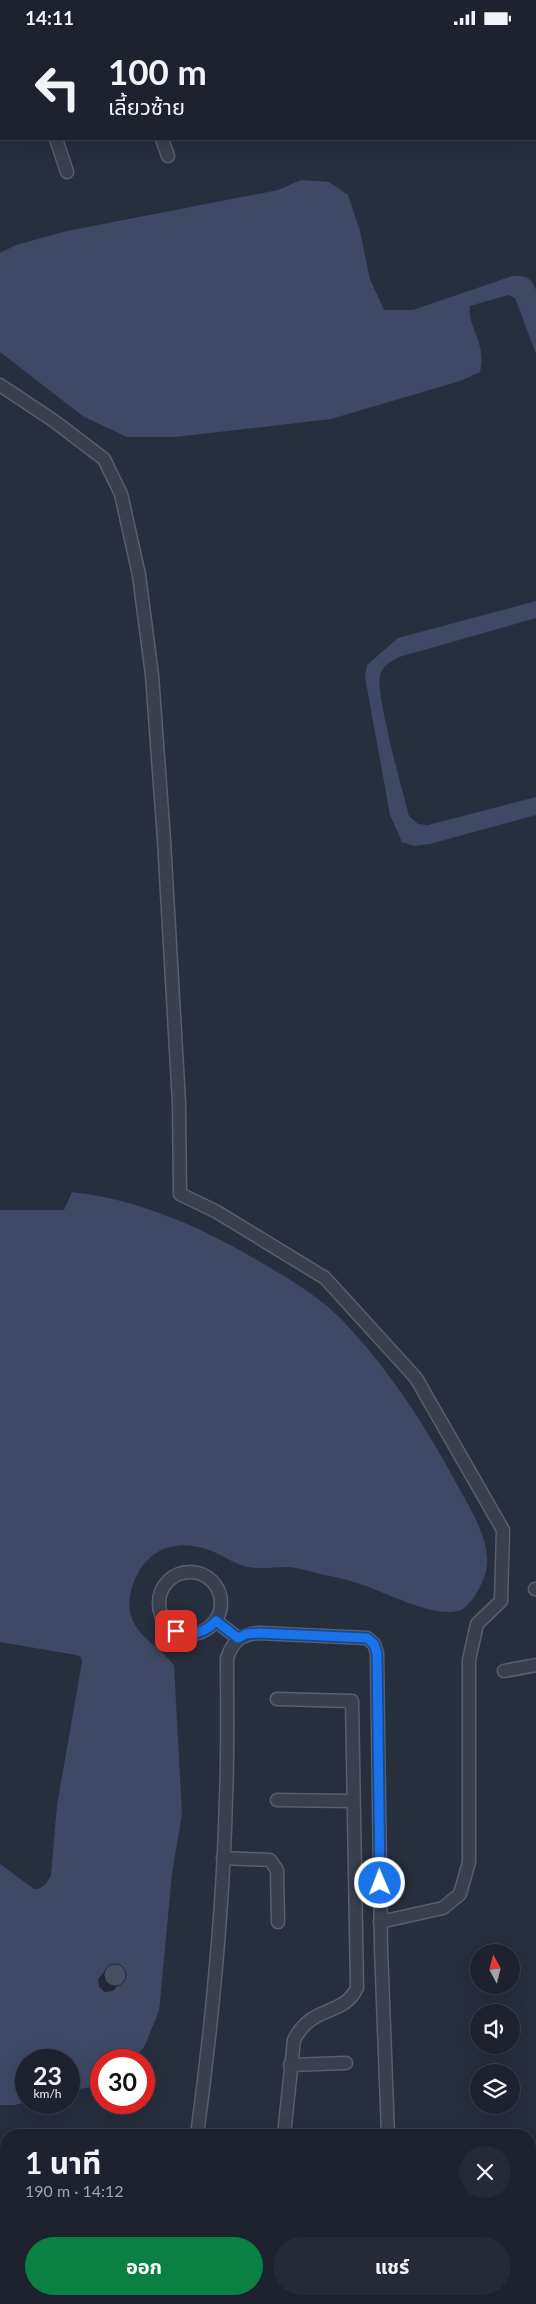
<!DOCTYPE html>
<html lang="th">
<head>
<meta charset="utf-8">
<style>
  :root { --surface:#1d222e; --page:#252a36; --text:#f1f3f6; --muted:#a0a4aa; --line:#3b3f4a; --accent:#0b8043 }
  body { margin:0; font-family:Lato,"Noto Sans Thai",sans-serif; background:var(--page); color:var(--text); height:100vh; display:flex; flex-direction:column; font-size:19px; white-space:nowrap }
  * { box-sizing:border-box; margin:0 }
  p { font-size:16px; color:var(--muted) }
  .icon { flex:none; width:28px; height:28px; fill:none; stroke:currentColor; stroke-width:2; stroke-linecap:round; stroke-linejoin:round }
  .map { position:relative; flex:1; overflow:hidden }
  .drawer { position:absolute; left:0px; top:2094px; width:536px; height:176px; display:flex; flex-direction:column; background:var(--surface); border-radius:20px 20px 0 0; box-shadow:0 5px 20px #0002,0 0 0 1px var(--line) }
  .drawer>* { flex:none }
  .top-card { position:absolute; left:0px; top:0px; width:536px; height:105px; box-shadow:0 5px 20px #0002,0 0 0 1px var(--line); background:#1d222e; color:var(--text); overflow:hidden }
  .needle { width:32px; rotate:353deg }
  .tools { position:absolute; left:470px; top:1909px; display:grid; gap:10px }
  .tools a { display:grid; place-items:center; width:50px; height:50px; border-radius:50%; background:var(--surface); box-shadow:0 5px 20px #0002,0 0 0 1px var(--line); font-size:25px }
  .speed { position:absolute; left:15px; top:2014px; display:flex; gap:10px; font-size:25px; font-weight:700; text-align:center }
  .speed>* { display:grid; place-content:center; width:65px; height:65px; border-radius:50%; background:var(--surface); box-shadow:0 5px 20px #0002,0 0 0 1px var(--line); line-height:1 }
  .speed small { font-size:12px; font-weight:400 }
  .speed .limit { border:8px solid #d22; background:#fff; color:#111 }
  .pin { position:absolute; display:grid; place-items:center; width:42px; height:42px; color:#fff; margin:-21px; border-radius:10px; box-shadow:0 2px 8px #0006 }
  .me { position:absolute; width:55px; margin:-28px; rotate:359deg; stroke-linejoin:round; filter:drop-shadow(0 0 4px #0008) }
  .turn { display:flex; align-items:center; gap:18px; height:105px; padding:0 25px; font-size:22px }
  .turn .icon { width:65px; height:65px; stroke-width:2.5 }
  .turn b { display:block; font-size:35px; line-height:42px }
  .round { display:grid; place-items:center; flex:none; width:52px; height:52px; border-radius:26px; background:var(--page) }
  .overview { display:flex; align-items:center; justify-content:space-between; height:85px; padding:0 25px }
  h1 { font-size:30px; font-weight:700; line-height:38px }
  .cta { display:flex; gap:10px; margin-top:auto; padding:10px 25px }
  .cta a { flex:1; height:58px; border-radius:30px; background:var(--accent); color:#fff; font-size:20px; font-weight:700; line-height:58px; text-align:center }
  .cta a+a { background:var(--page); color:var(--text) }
  .status { display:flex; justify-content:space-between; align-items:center; height:35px; padding:0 25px; background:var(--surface); direction:ltr }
  .status svg { height:14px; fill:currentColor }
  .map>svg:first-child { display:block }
  .water { fill:#3f4966 }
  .shadow { fill:#0007 }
  .building { fill:#494f62; stroke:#222736 }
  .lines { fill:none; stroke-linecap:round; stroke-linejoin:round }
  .minor-casing { stroke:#595e6c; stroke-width:15 }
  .minor { stroke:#3b404e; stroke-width:12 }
  .route-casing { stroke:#114b97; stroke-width:12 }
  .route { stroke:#1a73e8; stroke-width:9 }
</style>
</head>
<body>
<div class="status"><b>14:11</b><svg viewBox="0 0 49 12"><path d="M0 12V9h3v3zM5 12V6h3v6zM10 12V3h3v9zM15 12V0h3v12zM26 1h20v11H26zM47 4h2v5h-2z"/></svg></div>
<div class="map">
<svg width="536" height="2269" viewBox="0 0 536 2269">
  <rect width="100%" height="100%" fill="#272e3e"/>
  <path class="water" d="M301,145L329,147L348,160L360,196L370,244L384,275H413L512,241C525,240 531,242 536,255V319L515,263L508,260L470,271C467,293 487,306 480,337L460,346L331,384L175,402H127L84,382L0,317V218L16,210L67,196L278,155Z
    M536,566V583L399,622C390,627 383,630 380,640C375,658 403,757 409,781L418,789L428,790L536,762V780L430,809L414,811L402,807L390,780L365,642L367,630L398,603Z
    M72,1157C142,1165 203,1193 262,1228C291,1245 320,1262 343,1286C387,1332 424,1388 454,1444C467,1469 493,1506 486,1536C483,1548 471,1573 458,1576C432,1582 389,1559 363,1550C349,1545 335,1542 320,1539C310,1536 298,1533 288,1532C273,1532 258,1535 244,1531C233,1528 224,1521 214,1517C184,1504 154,1509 138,1538C131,1551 127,1567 131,1581C138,1603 161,1613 174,1630L182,1779L172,1839L159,1976L144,2012L133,2025H101V2050L69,2056V2025H26V2067L15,2070H0V1829L34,1854C43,1854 47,1848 51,1840L57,1770L82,1627L81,1622L76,1620L0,1607V1175H64Z"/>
  <path class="shadow" d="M118,1929L124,1935L125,1943L113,1956L105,1957L99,1952L98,1944L110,1930Z
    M0,2107L6,2109V2178L0,2176Z"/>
  <path class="building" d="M104 1940a11 11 0 1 1 22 0a11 11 0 1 1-22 0Z
    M0,2106L6,2108V2162L4,2161L0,2171Z"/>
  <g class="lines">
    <defs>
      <path id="minor" d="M142,0V1
        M243,1L259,0
        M0,67L1,66
        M56,104L67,137
        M162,104L168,121
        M0,350L54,386L104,424L121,459L139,540L152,640L164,805L179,1068L180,1159L217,1177L325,1243L416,1343L503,1495L501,1566L477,1589L469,1625V1827L460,1859L443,1873L380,1887
        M159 1568a31 31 0 1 1 62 0a31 31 0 1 1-62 0Z
        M535,1554H536
        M216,1586L238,1603
        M504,1636L536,1630
        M277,1664L352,1666L357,1953C343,1982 312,1969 294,2005L284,2100
        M277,1765L353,1766
        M223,1823L270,1825L277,1835L278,1887
        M290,2030L346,2028
        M197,2100C212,1989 223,1876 226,1763C228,1717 227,1670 227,1623C233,1606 241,1599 259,1598L367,1603L374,1609L377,1618L381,1913L388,2100
        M396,2264L397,2269
        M214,2269L215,2264
        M270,2269V2264"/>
    </defs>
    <use href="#minor" class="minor-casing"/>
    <use href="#minor" class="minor"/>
  </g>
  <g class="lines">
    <defs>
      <path id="route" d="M176,1596C192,1601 205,1598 216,1586L238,1603L246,1599L259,1598L367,1603L374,1609L377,1618L380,1848"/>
    </defs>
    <use href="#route" class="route-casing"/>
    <use href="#route" class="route"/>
  </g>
</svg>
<div class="tools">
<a><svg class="needle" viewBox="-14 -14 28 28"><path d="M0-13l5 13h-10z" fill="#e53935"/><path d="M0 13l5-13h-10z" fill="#a0a4aa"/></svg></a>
<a><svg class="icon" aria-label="sound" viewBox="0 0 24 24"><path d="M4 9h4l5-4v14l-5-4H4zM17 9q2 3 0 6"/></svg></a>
<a><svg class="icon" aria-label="layers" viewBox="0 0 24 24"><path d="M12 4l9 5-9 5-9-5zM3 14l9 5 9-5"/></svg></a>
</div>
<div class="speed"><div>23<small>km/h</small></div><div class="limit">30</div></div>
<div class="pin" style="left:176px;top:1596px;background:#d93025"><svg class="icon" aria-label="arrive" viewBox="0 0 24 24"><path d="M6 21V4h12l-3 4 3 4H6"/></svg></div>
<svg class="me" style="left:380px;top:1848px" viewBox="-20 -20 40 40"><circle r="17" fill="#1a73e8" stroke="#fff" stroke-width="3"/><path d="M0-11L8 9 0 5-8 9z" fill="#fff"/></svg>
<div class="top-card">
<div class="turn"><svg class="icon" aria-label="left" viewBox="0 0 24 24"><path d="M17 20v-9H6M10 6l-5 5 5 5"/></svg><div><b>100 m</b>เลี้ยวซ้าย</div></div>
</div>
<section class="drawer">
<div class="overview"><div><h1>1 นาที</h1><p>190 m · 14:12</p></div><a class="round"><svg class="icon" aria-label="close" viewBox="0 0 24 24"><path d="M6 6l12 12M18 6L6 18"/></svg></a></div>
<div class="cta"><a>ออก</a><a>แชร์</a></div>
</section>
</div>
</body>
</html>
